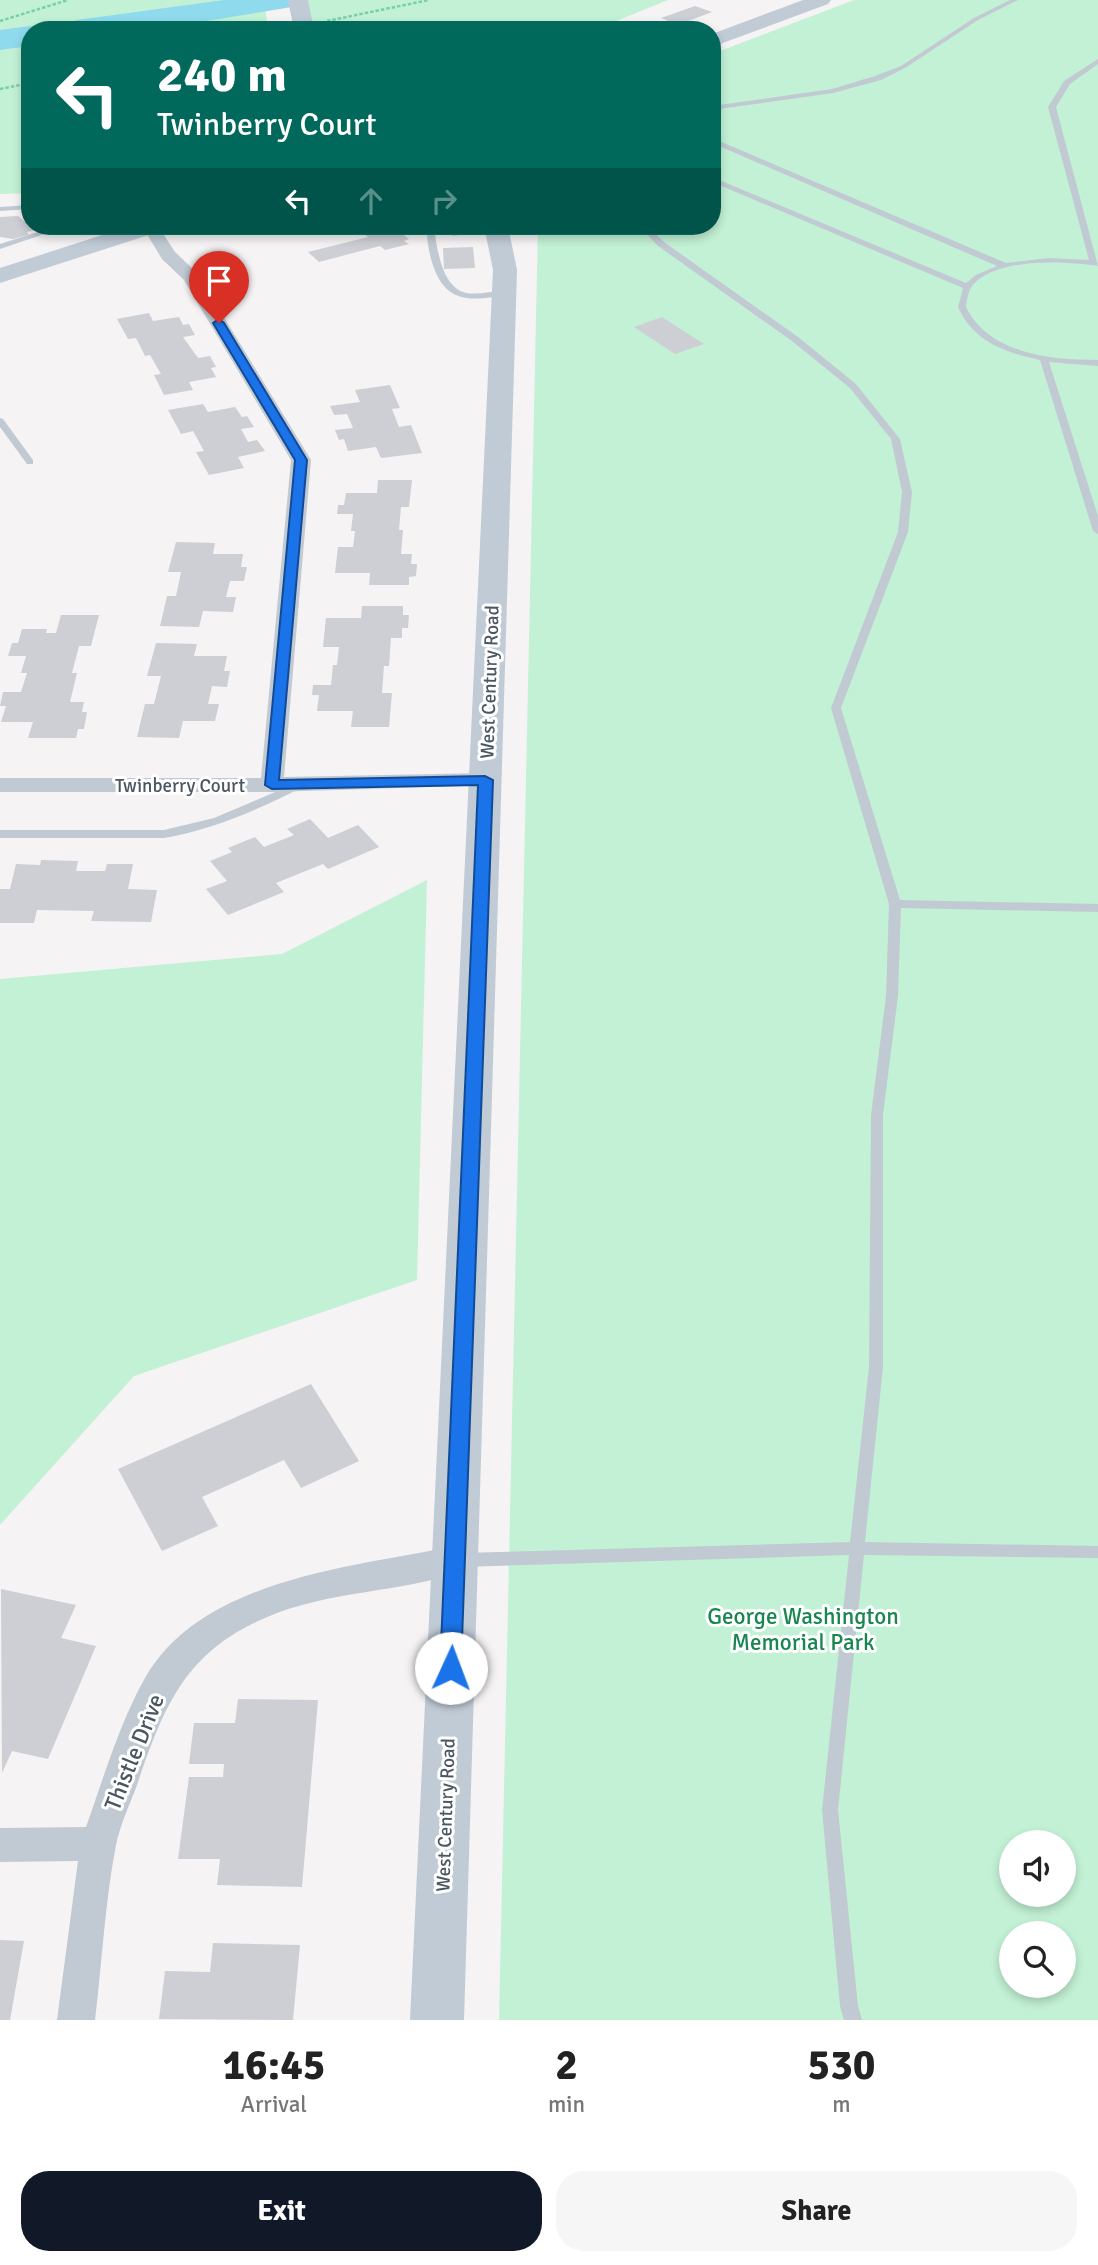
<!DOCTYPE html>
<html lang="en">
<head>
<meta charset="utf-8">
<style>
  :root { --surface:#fff; --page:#f6f6f6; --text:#222; --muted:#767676; --accent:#111827 }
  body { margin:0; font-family:Signika,sans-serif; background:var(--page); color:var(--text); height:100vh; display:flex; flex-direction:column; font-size:26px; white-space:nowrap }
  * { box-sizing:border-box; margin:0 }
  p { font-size:23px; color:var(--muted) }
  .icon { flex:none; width:38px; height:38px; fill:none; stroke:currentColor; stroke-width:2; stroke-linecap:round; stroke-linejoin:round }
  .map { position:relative; height:2020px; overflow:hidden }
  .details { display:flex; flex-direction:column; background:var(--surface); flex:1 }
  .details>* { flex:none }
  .guide { position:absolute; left:21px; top:21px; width:700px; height:214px; border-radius:28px; box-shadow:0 4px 10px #0003; background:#00695c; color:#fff; overflow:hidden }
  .controls { position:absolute; left:999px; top:1830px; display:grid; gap:14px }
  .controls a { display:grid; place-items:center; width:77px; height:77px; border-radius:50%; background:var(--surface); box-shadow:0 4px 10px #0003; font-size:35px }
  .pin { position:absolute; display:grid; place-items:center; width:60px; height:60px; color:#fff; margin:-72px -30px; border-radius:50% 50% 50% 0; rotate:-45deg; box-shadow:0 0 7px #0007 }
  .pin .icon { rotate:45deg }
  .me { position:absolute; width:77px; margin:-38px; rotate:2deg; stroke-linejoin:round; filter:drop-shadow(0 0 5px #0008) }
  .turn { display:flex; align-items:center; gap:24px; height:147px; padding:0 21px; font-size:32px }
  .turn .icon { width:91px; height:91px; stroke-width:2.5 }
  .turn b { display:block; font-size:49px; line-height:60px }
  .lanes { display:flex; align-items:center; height:66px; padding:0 21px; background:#0003; justify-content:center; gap:35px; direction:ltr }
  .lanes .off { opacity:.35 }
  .eta { display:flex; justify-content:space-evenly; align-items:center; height:119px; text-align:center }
  .eta b { font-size:42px; font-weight:800; line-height:49px }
  .primary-button { display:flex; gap:14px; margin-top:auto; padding:14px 21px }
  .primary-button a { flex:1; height:80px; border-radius:28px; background:var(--accent); color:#fff; font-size:28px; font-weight:800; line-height:80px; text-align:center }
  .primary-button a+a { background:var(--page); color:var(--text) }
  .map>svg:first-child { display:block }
  .green { fill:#c3f1d5; fill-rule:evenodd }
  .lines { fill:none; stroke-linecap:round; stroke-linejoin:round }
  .river { fill:#90daee; fill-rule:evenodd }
  .building { fill:#cdcfd5 }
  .path { stroke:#7ad0a6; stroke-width:2.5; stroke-dasharray:3.5 2; stroke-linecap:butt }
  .service { fill:#c1cad2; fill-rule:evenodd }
  .minor { fill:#c1cad2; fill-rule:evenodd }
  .secondary { fill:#c1cbd6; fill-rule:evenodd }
  .route { fill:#1a73e8; stroke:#114b97; stroke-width:2 }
  .labels { text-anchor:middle; stroke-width:6; stroke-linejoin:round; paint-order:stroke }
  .street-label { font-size:19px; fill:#4a5661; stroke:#fff }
  .near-park-label { font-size:23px; fill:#17864f; stroke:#fff }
  .near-street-label { font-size:23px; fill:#4a5661; stroke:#fff }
</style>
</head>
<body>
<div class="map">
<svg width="1098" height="2020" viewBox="0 0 1098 2020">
  <rect width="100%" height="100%" fill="#f5f3f3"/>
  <path class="green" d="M0,0H263L269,30H30V193L0,194Z
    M298,0H668L594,30H304Z
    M854,0H1098V2020H499L538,226H712V54ZM1012,1843H1064V1895H1012ZM1012,1934H1064V1986H1012Z
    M427,880L417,1280L134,1376L0,1525V979L282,954Z"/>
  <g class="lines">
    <path class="river" d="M224,0H296L291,7L280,9L150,30H61L66,23L77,20Z
      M30,26L42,30H30V46L0,50V30Z"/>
  </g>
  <path class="building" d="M695,6L712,12L678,25L661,18Z
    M18,216L35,230L27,232L29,235L13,239L0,237V217Z
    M366,226H392L409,239L404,241L409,244L385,250L380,246L319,262L308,252L368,237L357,228Z
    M447,226H468L472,233L453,236Z
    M473,247L475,268L444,269L443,248Z
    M149,313L153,321L179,317L183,325L189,324L195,335L183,337L198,358L210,356L216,367L211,368L216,377L189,382L193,390L164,395L154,375L161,374L150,355L145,356L136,338L128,339L117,319Z
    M662,317L704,344L675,354L634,327Z
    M390,385L400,408L392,409L399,427L411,425L422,453L381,458L376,447L348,451L344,439L339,440L335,430L353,428L347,414L334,415L330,406L360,402L355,390Z
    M203,404L208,412L235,407L242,417L247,416L254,427L241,429L248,442L257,440L265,451L238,457L244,468L209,475L196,452L204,451L193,431L181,434L168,410Z
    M378,480H412L409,507H401L399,530H403L401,554H412L411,564H417L416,576L409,577V585H369L370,573H335L338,547H353L355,531H351L353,514H337L338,505H344L346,493H377Z
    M176,542L215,543L213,554H243L241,567H247L244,581H230L226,597H236L233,612L203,611L199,627L160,626L167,596H176L181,572H168Z
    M362,606H403V615H409L408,628H402V638H391L389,666H384L382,693H392L389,727H351L353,711H317L319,695H312L313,685H331L333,665H337L339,647H323L326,618H361Z
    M61,615H99L91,646H79L72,673H77L70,702H84L82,712H87L84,729H78L76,738H28L33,722H1L6,706H0L3,692H21L27,673H21L26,656H8L12,643H18L22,629H47L46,633H56Z
    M156,643L197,644L194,656H227L224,671H230L227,687L212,686L208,704H219L215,721H183L179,738L137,737L145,704H154L161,676H147Z
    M310,819L328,838L358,825L379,847L328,869L323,864L276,883L284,892L228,915L206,889L227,881L210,861L232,852L228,848L255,837L264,847L294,835L287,829Z
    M41,860L78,861L76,871H105L107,864H133L128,889L157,890L151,922L91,921L94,911L37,910L34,923H0V889H10L16,864L40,865Z
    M311,1384L359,1461L301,1488L284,1460L202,1497L218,1526L162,1551L118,1469Z
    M1,1589L76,1605L61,1638L96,1646L48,1759L12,1751L2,1773Z
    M238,1699L318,1700L302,1887L217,1885L220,1859H178L189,1777H223L224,1764H189L194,1723H235Z
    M0,1940L24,1941L10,2020H0Z
    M213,1943L300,1945L293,2020L159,2019L165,1971L210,1972Z"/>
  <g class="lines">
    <path class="path" d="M0,21L68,0
      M327,21L429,0
      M0,89L30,83"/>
    <path class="service" d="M1010,0H1018L978,20L905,68L881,80L833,93L712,110V106L832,89L875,76L901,66L974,18Z
      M1098,59V64L1070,84L1056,107L1098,266C1065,261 996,257 972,286C968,292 967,300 966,307C989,354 1051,360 1098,360V366L1049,362L1098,516V534L1093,531L1040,360C1004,352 974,342 958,307L963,288L712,182V177L966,283L976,275L997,266L712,143V138L1006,263L1049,258L1089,260L1048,107L1064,81Z
      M30,205V209L0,211V207Z
      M57,226H68L0,249V244Z
      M427,226L434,227C437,247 441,287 466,293C478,295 492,291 504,291H507V295C492,297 471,302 456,295C434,286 426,247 427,226Z
      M639,226H647L664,242L798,337L856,384L900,439L912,492L908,532L841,708L900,900L1098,904V912L901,908L898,996L883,1115V1367L865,1542L1098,1546V1558L864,1555L838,1810L858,2006L862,2020H844L840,2006L822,1810L849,1555L462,1567L457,1565L454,1560L457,1555L462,1553L850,1542L869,1367L871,1115L886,996L889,904L831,708L898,532L902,492L891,439L850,388L792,341L658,246Z
      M0,418L3,419L33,460V464H27L0,427Z
      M301,781L305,782L307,784L305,786C259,809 215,829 164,838H0V830H164L214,818Z"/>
    <path class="minor" d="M142,226H158L175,252L197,273L311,460L284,777L485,773L493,775L497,780L493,785L272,792H0V778H261L291,460L184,280L162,259Z
      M455,1546L467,1550L471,1560L467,1570C402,1593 328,1590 265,1618C184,1653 164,1707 137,1785C130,1804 120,1825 116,1845C105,1901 102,1963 95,2020H57L78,1861L0,1862V1828L86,1827C104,1777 119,1724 145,1678C202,1578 354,1567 455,1546Z"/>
    <path class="secondary" d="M288,0H308L314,30H294Z
      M803,0H831L828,4L712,47V34Z
      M130,226H165L161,231L0,283V268Z
      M484,226H508L517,270L464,2020H410L493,270Z"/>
  </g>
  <path class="route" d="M219,319L224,323L307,460L279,780L485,776L493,780L461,1668L458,1675L451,1678L443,1675L440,1668L478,785L272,789L265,785L295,460L213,323Z"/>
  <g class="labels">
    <g class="street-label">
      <text transform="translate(489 682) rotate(-88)" y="7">West Century Road</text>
      <text x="180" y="792">Twinberry Court</text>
      <text transform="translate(445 1815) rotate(-88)" y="7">West Century Road</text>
    </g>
    <g class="near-park-label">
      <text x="803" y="1624">George Washington<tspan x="803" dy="26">Memorial Park</tspan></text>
    </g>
    <g class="near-street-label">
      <text transform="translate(134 1752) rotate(-68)" y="8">Thistle Drive</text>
    </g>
  </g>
</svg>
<div class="controls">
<a><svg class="icon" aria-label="sound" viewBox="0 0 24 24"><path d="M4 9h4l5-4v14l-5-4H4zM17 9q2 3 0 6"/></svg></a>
<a><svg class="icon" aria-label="search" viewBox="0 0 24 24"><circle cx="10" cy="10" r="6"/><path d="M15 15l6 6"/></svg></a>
</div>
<div class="pin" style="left:219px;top:323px;background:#d93025"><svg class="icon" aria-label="arrive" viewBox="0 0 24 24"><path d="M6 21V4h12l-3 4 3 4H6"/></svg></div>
<svg class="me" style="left:451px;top:1668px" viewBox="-20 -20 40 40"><circle r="19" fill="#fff"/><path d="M0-13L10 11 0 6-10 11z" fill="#1a73e8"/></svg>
<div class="guide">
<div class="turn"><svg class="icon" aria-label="left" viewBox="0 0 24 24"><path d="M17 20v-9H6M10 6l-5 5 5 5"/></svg><div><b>240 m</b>Twinberry Court</div></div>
<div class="lanes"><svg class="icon" aria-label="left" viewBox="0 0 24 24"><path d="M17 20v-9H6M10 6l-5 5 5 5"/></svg><svg class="icon off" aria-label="ahead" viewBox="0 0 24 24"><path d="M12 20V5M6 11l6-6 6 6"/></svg><svg class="icon off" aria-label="right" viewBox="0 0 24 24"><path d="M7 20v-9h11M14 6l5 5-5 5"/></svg></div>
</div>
</div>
<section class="details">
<div class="eta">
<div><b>16:45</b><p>Arrival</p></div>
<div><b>2</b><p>min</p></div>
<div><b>530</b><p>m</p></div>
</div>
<div class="primary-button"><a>Exit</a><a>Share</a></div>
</section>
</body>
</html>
